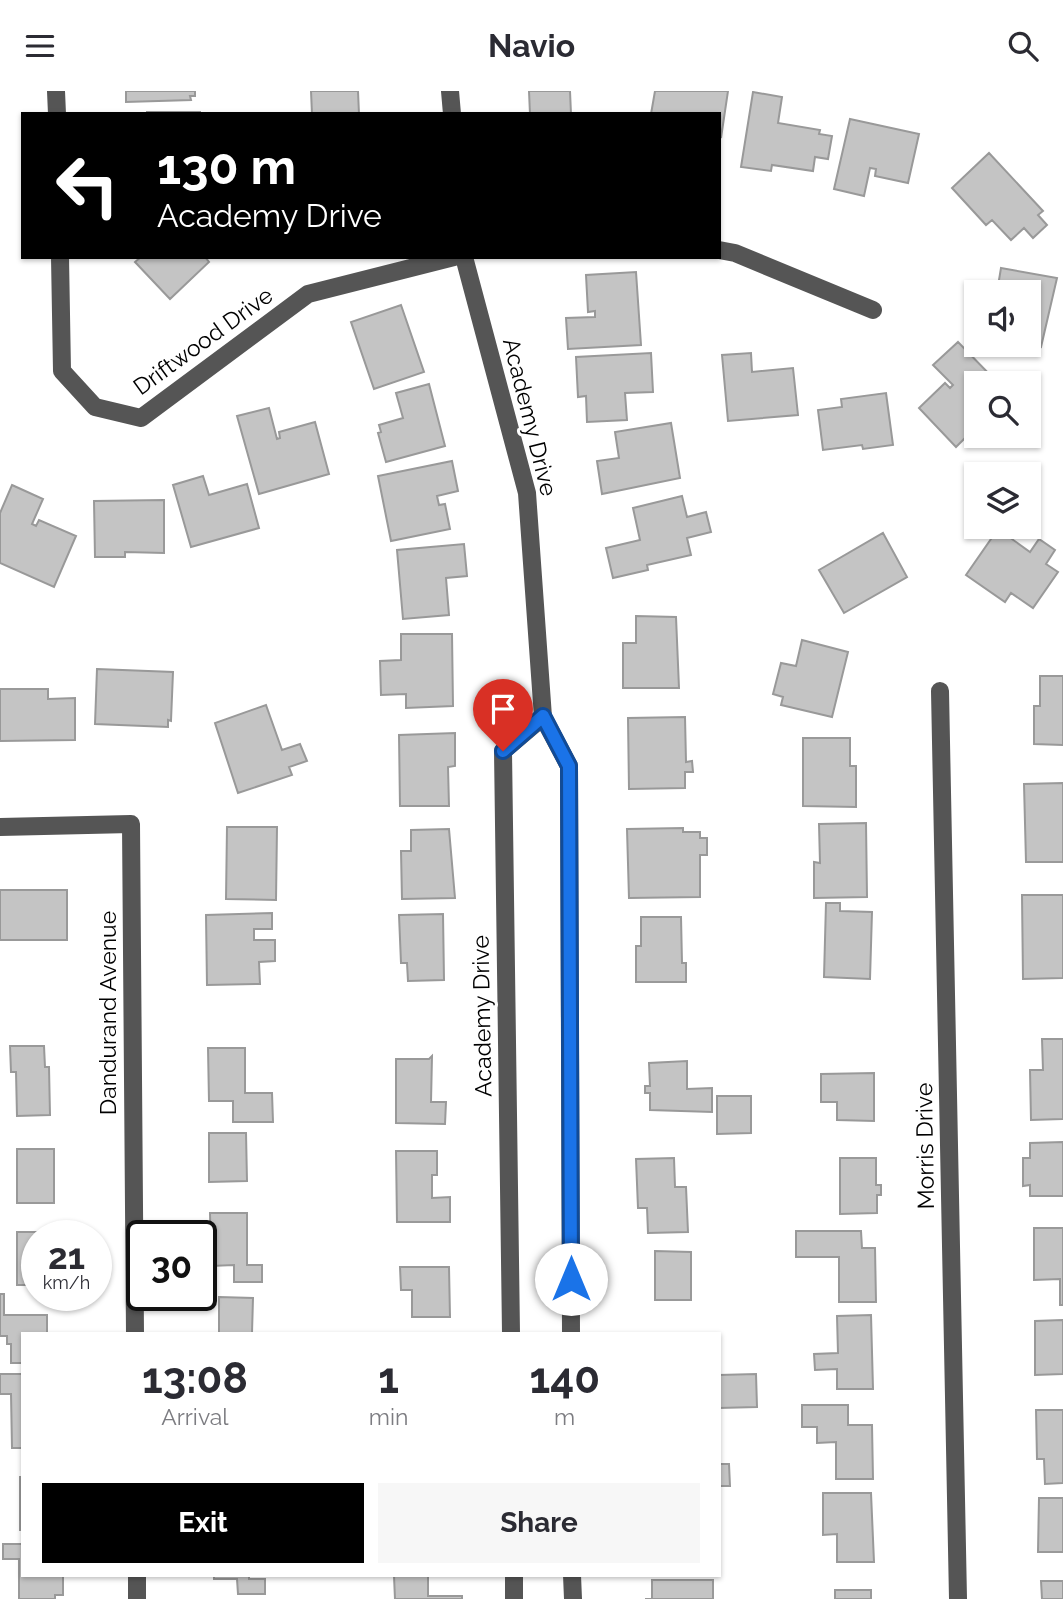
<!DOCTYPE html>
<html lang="en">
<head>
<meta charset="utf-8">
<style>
  :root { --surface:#fff; --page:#f7f7f7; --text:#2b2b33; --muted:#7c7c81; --accent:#000 }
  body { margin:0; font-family:Raleway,sans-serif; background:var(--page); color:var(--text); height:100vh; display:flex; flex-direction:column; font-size:26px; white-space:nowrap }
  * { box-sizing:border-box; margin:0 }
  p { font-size:23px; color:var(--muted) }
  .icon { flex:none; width:38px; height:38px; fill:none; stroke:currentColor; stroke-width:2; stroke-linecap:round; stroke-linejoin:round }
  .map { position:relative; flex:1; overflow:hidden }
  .drawer { position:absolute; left:21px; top:1241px; width:700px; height:245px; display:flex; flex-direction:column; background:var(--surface); border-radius:0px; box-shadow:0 2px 5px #0004 }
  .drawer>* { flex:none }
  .top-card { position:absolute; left:21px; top:21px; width:700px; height:147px; border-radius:0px; box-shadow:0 2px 5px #0004; background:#000; color:#fff; overflow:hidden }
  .buttons { position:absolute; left:964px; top:189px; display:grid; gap:14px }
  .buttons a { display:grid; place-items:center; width:77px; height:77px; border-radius:0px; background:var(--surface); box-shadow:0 2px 5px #0004; font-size:35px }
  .speed { position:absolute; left:21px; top:1129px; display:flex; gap:14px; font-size:35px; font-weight:700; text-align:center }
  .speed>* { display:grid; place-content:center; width:91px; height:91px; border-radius:50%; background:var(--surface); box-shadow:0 2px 5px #0004; line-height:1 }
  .speed small { font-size:18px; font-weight:400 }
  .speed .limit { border:4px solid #111; border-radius:10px; background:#fff; color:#111 }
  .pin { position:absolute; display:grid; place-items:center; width:60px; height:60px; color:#fff; margin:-72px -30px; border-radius:50% 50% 50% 0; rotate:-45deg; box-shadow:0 0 7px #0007 }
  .pin .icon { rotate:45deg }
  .me { position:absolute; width:77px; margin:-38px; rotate:0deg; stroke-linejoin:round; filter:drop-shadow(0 0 5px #0008) }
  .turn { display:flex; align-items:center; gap:24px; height:147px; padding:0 21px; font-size:32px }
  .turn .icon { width:91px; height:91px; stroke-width:2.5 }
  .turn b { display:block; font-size:49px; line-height:60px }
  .eta { display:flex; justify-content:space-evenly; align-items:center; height:119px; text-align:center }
  .eta b { font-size:42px; font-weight:700; line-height:49px }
  .cta { display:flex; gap:14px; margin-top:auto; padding:14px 21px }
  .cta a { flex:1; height:80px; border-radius:0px; background:var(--accent); color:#fff; font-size:28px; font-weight:700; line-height:80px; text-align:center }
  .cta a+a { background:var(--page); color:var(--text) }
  header { display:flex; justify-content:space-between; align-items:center; height:91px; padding:0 21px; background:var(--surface); font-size:32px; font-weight:700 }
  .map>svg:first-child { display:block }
  .building { fill:#c4c4c4; stroke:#999; stroke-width:2 }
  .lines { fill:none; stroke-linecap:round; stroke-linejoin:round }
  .minor { stroke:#555; stroke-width:18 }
  .route-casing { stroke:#114b97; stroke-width:18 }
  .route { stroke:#1a73e8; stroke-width:12 }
  .labels { text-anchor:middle; stroke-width:6; stroke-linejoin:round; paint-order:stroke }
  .street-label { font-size:23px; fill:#000; stroke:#fff }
</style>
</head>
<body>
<header><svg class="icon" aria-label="menu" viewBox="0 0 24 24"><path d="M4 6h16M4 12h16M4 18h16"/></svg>Navio<svg class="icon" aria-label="search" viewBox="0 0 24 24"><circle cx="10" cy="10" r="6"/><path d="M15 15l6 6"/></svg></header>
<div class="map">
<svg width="1063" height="1508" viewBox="0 0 1063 1508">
  <rect width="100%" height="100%" fill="#fff"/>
  <path class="building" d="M126,0H195V5H190L191,9L126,11Z
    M311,0H358L359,23H312Z
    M529,0H570L571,23H530Z
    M655,0H728L721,47L719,23H651Z
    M753,1L782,6L778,32L820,39L819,43L832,45L828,68L815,66L813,80L772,74L771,80L741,76Z
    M147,21H200V23H147Z
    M850,28L919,43L908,92L875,85L876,78L870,77L864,105L834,98Z
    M989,62L1043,120L1038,124L1047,134L1033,147L1024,137L1011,149L992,129L986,134L952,97Z
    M141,166H205L209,171L170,208L135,171Z
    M1001,177L1057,187L1041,256L1029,254V201H997Z
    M636,181L641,254L568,258L566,227L595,226V220L588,221L586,184Z
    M401,214L424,281L374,298L351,231Z
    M958,251L998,292H976V336L956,356L919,317L945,292L950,297L953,294L933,274Z
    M651,262L653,301L625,302L627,329L587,331L586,305L578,306L576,266Z
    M751,262L752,281L793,277L798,324L728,330L722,264Z
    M429,293L445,355L386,371L378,342L381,341L379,334L403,327L396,302Z
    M886,302L893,354L863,358L862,354L823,359L818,319L842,316L841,308Z
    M269,317L277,348L280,347L279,341L315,331L329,383L259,403L237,325Z
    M671,332L680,387L602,403L597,370L619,367L615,341Z
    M452,370L458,400L437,405L439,414L445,413L450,438L391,450L378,385Z
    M203,385L209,404L247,393L259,437L191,456L173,394Z
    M12,394L43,408L32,433L36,435L39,429L76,445L54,496L0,472V422Z
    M682,405L687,426L706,421L711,441L687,447L691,464L647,474L648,479L613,487L606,457L640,449L633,417Z
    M164,409V462L125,461V466H95L94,410Z
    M998,438L1030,461L1039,448L1055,459L1046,473L1058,481L1033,517L1011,502L1005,511L966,484Z
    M883,442L907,486L844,522L819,479Z
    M464,453L467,485L446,487L449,524L403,528L397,459Z
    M636,525L676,526L679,597H623V552H636Z
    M401,543H452L453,615L406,617V603L381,604L380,570L401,569Z
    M802,549L848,561L832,626L781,614L783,606L773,603L781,572L796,575Z
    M97,578L173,581L171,630L168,629V636L95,633Z
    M1040,585H1063V654L1034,653V615H1040Z
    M0,598H48V608L75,607V649L0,650Z
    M266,614L282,659L300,653L307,670L289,676L292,684L238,702L215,632Z
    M685,626L686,671L692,670L693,681H685V697L629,698L628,627Z
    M455,642V675L448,676L449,715H400L399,644Z
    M803,647H850V675H856V716L803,715Z
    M1063,692V771H1026L1024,693Z
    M866,732L867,806L814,807V771L820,772L819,733Z
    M227,736H277L276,809L226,808Z
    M683,737V741H700V747H707V764H700V806L629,807L627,738Z
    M449,738L455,807L402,808L401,760H411V739Z
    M0,799H67V849H0Z
    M1022,804H1063V887L1023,888Z
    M826,812H840V820L872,821L870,888L824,886Z
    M272,822V838H254V849H275V870L259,871L260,893L207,894L206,824Z
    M443,823L444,889L408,890L407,872H401L399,824Z
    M641,826H681L682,872H686V891H636V855H641Z
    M1042,948H1063V1028L1031,1029L1030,979H1043Z
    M10,955H44L45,976H49L50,1024L17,1025L16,981H11Z
    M208,957H245V1002H272L273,1031H233V1010H209Z
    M432,965L431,1011H446L445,1033L396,1032V968H429Z
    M687,970V998L712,997V1021L650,1019V1002H645V995H650L649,972Z
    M874,982V1030L837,1029V1011H821V983Z
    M717,1005H751V1042L717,1043Z
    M209,1042H246L247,1090L209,1091Z
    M1063,1051V1105H1030V1094L1023,1095V1067H1030V1052Z
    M17,1058H54V1112H17Z
    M396,1060H437V1084H432V1107L450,1106V1131H397Z
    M674,1067L675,1096H686L688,1141L648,1142L647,1117H638L636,1068Z
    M840,1067H876V1094H881V1104H877V1122L840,1123Z
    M210,1122H247V1174H262V1191H234V1174L211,1175Z
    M1034,1137H1063V1214H1060V1188L1034,1189Z
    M796,1140H861L862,1157H875L876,1211H839V1166H796Z
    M17,1141H54V1144H37V1194H17Z
    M655,1160L691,1161V1209H655Z
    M400,1176H449L450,1226H412V1199H401Z
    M0,1203H4V1224H47V1242H23V1272H11V1253H7V1245H0Z
    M219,1206L253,1207L252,1242H219Z
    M871,1224L873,1298H837V1278L815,1279L814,1263L838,1262L837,1225Z
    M1063,1229V1283L1035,1284V1230Z
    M0,1283H23V1357H12L11,1303H0Z
    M756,1283L757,1316L719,1317V1284Z
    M802,1314H848V1334H872L873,1388H836V1351L817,1352V1336H802Z
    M1036,1319H1063V1392L1045,1393L1044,1368H1037Z
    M719,1373H729L730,1395H719Z
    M20,1386H23V1439H20Z
    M823,1402H871L874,1471H837V1443L823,1444Z
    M1039,1407H1063V1461H1038Z
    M3,1453H23V1484H63V1504H55V1508H19V1468H3Z
    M214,1484H249V1488H265V1503H238L237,1488H214Z
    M428,1484V1505H462V1508H395L394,1485Z
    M652,1489H713V1508H645H652Z
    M1041,1490H1063V1508H1042Z
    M835,1499H871V1508H835Z"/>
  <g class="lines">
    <path class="minor" d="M56,0L57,23
      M450,0L452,23
      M719,159L735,162L873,219
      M60,166L62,280L95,316L141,327L308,203L454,166
      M464,166L527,402L543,626L569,675L571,1242
      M940,600L958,1508
      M0,736L131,733L135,1242
      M511,1242L503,660L543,626
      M137,1484V1508
      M514,1484V1508
      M572,1484L573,1508"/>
  </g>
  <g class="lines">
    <defs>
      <path id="route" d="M503,660L543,625L569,675L571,1188"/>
    </defs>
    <use href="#route" class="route-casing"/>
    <use href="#route" class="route"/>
  </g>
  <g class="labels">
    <g class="street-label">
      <text transform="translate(203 250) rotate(-36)" y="8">Driftwood Drive</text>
      <text transform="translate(530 326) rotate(76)" y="8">Academy Drive</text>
      <text transform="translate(108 922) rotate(-90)" y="8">Dandurand Avenue</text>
      <text transform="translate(482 925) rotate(-91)" y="8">Academy Drive</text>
      <text transform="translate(925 1055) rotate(-91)" y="8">Morris Drive</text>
    </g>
  </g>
</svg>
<div class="buttons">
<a><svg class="icon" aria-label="sound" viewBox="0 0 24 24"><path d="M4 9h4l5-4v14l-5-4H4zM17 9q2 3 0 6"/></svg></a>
<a><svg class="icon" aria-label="search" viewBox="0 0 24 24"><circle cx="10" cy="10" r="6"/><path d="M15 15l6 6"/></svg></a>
<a><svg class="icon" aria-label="layers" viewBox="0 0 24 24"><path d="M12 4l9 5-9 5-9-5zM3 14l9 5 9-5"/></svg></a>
</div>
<div class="speed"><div>21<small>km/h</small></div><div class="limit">30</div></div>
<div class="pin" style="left:503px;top:660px;background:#d93025"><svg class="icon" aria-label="arrive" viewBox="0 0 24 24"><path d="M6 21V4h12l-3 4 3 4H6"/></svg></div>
<svg class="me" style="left:571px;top:1188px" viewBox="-20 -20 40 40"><circle r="19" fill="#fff"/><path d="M0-13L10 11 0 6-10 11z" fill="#1a73e8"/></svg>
<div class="top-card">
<div class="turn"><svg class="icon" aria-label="left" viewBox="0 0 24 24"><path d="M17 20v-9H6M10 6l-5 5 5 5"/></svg><div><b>130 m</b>Academy Drive</div></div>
</div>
<section class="drawer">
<div class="eta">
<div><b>13:08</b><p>Arrival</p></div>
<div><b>1</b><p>min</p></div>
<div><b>140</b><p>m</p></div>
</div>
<div class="cta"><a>Exit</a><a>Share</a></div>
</section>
</div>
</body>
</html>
